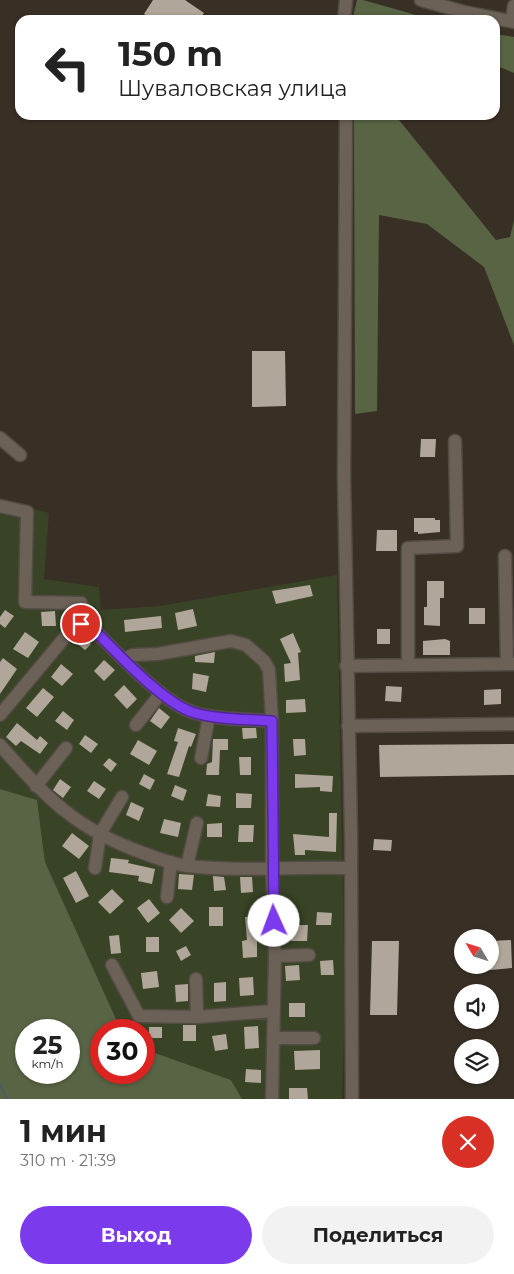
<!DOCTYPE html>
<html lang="ru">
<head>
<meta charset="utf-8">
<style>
  :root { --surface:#fff; --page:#f2f2f2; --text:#222; --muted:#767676; --accent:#7c3aed }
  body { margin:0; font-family:Montserrat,sans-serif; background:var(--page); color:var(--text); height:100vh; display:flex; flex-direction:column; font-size:19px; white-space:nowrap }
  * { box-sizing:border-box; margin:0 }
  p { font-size:16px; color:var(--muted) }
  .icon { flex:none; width:28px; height:28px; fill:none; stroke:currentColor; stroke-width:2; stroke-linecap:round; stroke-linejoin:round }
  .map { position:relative; height:1099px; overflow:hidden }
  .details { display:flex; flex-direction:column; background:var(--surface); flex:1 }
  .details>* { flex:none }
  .guide { position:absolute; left:15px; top:15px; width:485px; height:105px; border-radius:15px; box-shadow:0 1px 4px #0004; background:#fff; color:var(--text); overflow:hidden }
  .needle { width:32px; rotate:308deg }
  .fabs { position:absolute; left:454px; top:929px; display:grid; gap:10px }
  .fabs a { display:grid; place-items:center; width:45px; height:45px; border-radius:50%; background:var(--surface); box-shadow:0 1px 4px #0004; font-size:25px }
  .speed { position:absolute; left:15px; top:1019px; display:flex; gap:10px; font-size:25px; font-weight:700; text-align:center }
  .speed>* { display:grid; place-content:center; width:65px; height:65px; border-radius:50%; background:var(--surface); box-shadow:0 1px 4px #0004; line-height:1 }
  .speed small { font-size:12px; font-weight:400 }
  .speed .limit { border:8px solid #d22; background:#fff; color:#111 }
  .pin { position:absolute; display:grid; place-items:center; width:42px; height:42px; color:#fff; margin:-21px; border:2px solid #fff; border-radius:50%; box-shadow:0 1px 5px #0007 }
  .me { position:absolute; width:55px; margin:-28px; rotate:358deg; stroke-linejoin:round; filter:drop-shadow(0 0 4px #0008) }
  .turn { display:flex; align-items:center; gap:18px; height:105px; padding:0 20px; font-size:22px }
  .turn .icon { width:65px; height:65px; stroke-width:2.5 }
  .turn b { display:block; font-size:35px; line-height:42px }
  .round { display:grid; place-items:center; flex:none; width:52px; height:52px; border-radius:26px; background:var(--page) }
  .summary { display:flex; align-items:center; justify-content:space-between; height:85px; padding:0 20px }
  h1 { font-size:30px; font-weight:700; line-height:38px }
  .action { display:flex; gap:10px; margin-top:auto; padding:10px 20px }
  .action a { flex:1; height:58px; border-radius:30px; background:var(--accent); color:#fff; font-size:20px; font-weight:700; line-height:58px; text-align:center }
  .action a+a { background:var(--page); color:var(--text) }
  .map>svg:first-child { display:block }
  .green { fill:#394426 }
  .forest { fill:#586444; fill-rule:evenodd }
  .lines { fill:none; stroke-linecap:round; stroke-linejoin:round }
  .stream { stroke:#4a5d61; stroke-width:2.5 }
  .building { fill:#b0a699 }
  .minor-casing { stroke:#524b43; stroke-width:15 }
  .minor { stroke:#6b6156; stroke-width:12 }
  .route-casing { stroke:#51269a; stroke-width:12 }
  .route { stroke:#7c3aed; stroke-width:9 }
</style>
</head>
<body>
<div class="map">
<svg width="514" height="1099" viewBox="0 0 514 1099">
  <rect width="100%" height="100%" fill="#382f25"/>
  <path class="green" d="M0,500L49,513L44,579L99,587L101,610L160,606L337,575L345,1008L342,1099H242L231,1080L144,1049V1030H121L45,862L37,800L0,789Z"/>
  <path class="forest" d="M357,0H363L434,20H360L353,17Z
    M495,34L514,37V73L495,65Z
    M354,115H395L496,240L510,237L514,220V345L484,267L427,224L379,215L377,411L355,414Z
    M0,789L37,800L45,862L121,1030H101V1072H144V1049L231,1080L242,1099H0ZM26,1030H69V1072H26Z"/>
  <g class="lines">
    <path class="stream" d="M0,1084L7,1099"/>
  </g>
  <path class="building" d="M153,0H185L204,13L199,20H152L144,14Z
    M252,351H285L286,406L252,407Z
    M421,439H436L435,457H420Z
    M414,518H435V520H440V532L418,534V532H414Z
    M377,530H397V551H376Z
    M427,581H444V598H440V626L424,625V607H427Z
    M310,585L313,596L276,604L272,591Z
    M469,608H485V624H469Z
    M193,609L197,626L178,630L175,613Z
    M5,610L14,616L5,628L0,624V617Z
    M55,611L56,626H42L41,612Z
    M161,616L162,628L125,632L124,620Z
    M377,629H390V644H377Z
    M25,632L39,642L28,658L13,649Z
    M293,633L301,652L298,653L300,680L285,682L284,664L291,663L280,639Z
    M81,635L91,644L85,650L75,642Z
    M445,639L450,641V655H423V641Z
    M215,652L214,663L195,662V656Z
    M3,658L17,669L0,694V662Z
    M104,660L115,670L104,681L94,671Z
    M61,664L73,674L62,686L51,677Z
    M193,673L209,676L206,692L192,689Z
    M124,685L137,699L127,709L114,695Z
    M386,686L402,687L401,702L385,701Z
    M43,688L54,697L37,717L26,708Z
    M501,689V704L484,705V690Z
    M305,699L306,712L286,713V700Z
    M159,708L170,717L161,729L150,721Z
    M63,711L74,720L67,730L55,721Z
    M17,723L37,740L40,736L48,743L40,754L21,741L16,746L6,737Z
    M178,728L196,734L191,747L189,746L179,777L167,774L178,742L174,741Z
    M242,728H256L257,738L243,739Z
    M85,735L98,744L91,753L79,744Z
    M213,739H228V750H220L219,775H206L207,764L212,762Z
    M293,739H305L306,755L294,756Z
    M138,740L157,751L149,765L130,754Z
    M514,744V775L380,777L379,745Z
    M239,757H251V775H240Z
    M109,758L117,764L111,772L103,765Z
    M144,774L155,780L150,790L139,784Z
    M295,774L333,776L332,792L320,791V787L295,788Z
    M60,779L71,787L63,798L53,790Z
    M94,781L106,789L99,799L87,791Z
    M175,785L187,790L183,801L171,796Z
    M236,793L252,794L251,808H236Z
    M208,794L221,796L220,807L206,806Z
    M131,802L144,808L139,821L126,815Z
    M329,813H337L336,852L305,850V855H295L293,834L329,837Z
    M164,819L181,823L178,837L160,833Z
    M222,823V837H207V824Z
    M239,825H254L253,842H238Z
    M72,833L89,846L79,859L62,846Z
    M374,839L392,840L391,851L373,850Z
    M111,858L129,860L128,863L155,869L152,884L138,881L139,876L109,872Z
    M76,871L89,896L76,903L63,878Z
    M179,874L194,875L192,890L178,889Z
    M213,876L224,877L226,890L214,891Z
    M240,877H252L253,892L241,893Z
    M112,889L124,901L110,914L98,902Z
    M149,899L160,913L148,923L137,908Z
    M209,907H223V926H209Z
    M181,908L194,921L181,933L169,920Z
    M317,912L332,913L331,925H316Z
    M257,916V957L243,958L242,941L247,940L245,917Z
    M291,925H308L307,941H291Z
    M119,935L121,953L111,954L109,936Z
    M146,937H159V952H146Z
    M511,940L512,968L490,970V941Z
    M372,941H399L397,1015H370Z
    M186,946L191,955L181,961L176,951Z
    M333,960L334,975H321L320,961Z
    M299,965L300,980L286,981L285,966Z
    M157,971L159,987L143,989L141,973Z
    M253,977L254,995L240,996L239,978Z
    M226,982V1001L214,1002V983Z
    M188,984V1001L176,1002L175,985Z
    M289,1003H305V1017H289Z
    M183,1025H196V1041H183Z
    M258,1026L259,1048L245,1049L244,1027Z
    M149,1027H162V1038H149Z
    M226,1034L228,1049L215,1051L212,1036Z
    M320,1050V1069L295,1070L294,1051Z
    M246,1069L261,1070V1083L245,1082Z
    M289,1088H307L308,1099H289Z"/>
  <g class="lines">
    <defs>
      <path id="minor" d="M421,0L464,12L514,22
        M344,20L346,0
        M512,21L514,6
        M346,115L344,477L351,834L352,1099
        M0,438L20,455
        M0,506L27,512L25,602L81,603L91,627
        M505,556L507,664
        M124,659L133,655L158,654L231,641L246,645L264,661L269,670L272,721V869L275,956L272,1099
        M408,665V548L457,546L455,441
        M346,666L514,664
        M0,715L66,636L81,624L91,627C116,651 163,704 195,713C219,720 247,719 272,721
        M136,725L161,693
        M348,726L514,724
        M0,745C46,798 76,829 143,853C157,858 172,864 187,866C241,872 296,866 350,868
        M201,758L209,716
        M36,786L66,748
        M187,866L197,823
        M95,868L100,834L122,797
        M167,897L171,862
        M275,956L309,955
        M112,965L139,1016L197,1017L273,1011
        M196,979L197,1017
        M273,1038H314"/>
    </defs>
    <use href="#minor" class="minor-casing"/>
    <use href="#minor" class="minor"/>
  </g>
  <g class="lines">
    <defs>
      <path id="route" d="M81,624L91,627C116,651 163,704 195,713C219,720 247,719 272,721L274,921"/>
    </defs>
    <use href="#route" class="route-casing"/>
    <use href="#route" class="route"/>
  </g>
</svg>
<div class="fabs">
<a><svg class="needle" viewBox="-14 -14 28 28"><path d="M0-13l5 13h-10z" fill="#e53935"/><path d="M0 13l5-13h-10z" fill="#767676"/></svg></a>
<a><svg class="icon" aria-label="sound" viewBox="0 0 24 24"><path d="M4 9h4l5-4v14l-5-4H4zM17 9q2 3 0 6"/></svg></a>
<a><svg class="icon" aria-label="layers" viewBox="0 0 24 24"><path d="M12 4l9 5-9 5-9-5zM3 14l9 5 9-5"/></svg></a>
</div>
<div class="speed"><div>25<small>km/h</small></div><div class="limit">30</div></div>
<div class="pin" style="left:81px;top:624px;background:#d93025"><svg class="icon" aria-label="arrive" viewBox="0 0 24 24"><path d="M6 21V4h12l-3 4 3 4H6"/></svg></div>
<svg class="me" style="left:274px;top:921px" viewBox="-20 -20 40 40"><circle r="19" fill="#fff"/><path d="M0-13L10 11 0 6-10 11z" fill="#7c3aed"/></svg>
<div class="guide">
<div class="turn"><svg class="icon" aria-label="left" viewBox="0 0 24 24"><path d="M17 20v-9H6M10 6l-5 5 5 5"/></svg><div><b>150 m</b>Шуваловская улица</div></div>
</div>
</div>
<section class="details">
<div class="summary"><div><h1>1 мин</h1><p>310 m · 21:39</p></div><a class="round" style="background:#d93025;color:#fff"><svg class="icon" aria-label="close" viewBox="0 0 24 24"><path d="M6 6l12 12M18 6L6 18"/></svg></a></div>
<div class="action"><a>Выход</a><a>Поделиться</a></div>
</section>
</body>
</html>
